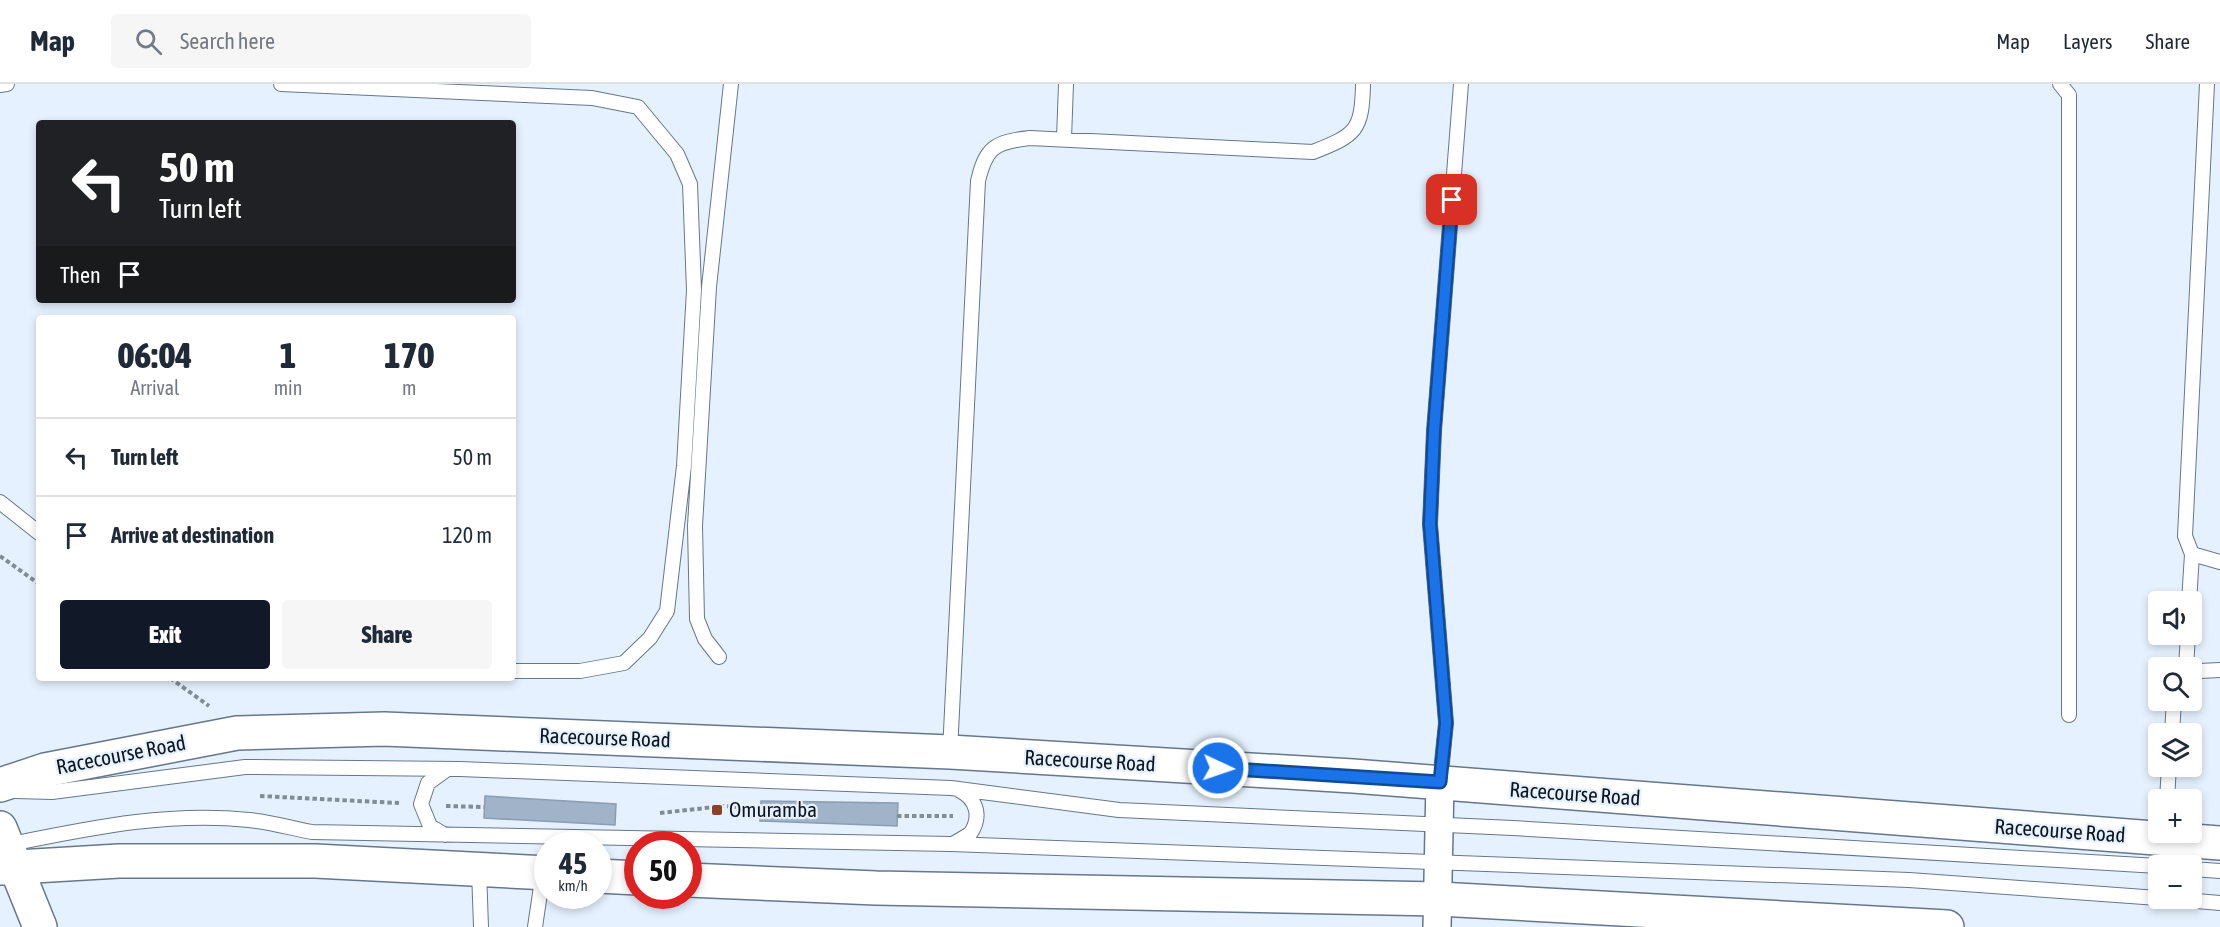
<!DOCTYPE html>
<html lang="en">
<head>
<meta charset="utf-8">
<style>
  :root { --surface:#fff; --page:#f6f6f7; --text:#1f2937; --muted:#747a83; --line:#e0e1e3; --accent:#111827 }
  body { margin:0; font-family:"Asap Condensed",sans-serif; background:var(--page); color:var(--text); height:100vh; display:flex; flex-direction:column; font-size:22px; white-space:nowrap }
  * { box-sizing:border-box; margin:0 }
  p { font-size:20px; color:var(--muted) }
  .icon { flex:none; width:33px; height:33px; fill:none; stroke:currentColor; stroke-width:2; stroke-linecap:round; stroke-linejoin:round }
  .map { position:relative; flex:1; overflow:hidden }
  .side { position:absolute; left:36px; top:231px; width:480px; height:366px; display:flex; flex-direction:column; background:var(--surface); border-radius:6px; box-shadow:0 3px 9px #0003 }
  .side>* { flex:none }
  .guide { position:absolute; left:36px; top:36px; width:480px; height:183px; border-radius:6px; box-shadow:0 3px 9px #0003; background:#202124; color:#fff; overflow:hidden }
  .buttons { position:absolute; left:2148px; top:507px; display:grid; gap:12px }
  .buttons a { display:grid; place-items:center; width:54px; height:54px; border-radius:6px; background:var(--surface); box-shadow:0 3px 9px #0003; font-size:30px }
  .speed { position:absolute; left:534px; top:747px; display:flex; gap:12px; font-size:30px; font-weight:700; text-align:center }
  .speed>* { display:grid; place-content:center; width:78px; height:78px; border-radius:50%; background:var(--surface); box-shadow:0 3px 9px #0003; line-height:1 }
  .speed small { font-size:15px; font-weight:400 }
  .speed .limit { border:9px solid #d22; background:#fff; color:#111 }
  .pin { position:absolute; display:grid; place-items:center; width:51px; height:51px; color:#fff; margin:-26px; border-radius:12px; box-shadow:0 3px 9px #0006 }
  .me { position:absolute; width:66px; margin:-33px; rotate:93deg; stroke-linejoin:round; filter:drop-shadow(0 0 4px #0008) }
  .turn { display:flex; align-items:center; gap:21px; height:126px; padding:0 24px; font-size:27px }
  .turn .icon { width:78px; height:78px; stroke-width:2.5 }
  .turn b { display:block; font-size:42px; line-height:51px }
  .then { display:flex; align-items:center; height:57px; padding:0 24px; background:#0003; gap:12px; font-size:22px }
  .eta { display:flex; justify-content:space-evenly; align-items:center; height:102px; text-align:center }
  .eta b { font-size:36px; font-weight:800; line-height:42px }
  .action { display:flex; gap:12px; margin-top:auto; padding:12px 24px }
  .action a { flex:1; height:69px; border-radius:6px; background:var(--accent); color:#fff; font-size:24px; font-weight:800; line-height:69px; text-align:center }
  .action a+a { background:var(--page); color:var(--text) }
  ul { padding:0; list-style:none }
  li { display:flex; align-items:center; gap:18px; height:78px; padding:0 24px; border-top:2px solid var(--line) }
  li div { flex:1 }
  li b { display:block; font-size:22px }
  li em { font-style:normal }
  header { display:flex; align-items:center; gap:36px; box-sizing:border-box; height:84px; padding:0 30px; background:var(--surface); border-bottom:2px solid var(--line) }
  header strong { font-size:28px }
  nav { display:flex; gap:33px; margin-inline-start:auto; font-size:21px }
  .search { width:420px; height:54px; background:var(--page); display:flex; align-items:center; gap:15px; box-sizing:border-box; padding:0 21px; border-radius:6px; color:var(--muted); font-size:22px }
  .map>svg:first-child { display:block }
  .building { fill:#a1b3c9; stroke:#8a9db2; stroke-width:1.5 }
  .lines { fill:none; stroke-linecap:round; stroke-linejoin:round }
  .service-casing { stroke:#66778c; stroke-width:16 }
  .minor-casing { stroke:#66778c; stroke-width:30 }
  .secondary-casing { stroke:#66778c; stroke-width:36 }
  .path { stroke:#828c96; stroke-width:4; stroke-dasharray:4.5 3; stroke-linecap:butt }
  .service { stroke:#fff; stroke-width:14 }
  .minor { stroke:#fff; stroke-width:27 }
  .secondary { stroke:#fff; stroke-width:33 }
  .route-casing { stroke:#114b97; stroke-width:15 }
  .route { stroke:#1a73e8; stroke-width:10 }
  .poi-dot { fill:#8b4324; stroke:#e5f1fe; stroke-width:2 }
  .labels { text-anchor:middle; stroke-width:4.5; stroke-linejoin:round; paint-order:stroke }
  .street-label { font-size:21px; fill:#0d141c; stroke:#e5f1fe }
  .poi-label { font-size:21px; fill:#0d141c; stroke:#e5f1fe; text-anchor:start }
</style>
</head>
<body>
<header>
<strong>Map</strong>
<div class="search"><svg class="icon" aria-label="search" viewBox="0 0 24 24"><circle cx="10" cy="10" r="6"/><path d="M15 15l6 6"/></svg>Search here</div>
<nav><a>Map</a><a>Layers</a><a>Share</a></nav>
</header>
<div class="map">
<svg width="2220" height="843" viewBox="0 0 2220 843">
  <rect width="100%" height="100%" fill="#e5f1fe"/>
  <path class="building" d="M485,712L616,720L615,741L484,734Z
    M761,717L898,719L897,742L760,737Z"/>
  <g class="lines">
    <defs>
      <path id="service" d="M281,0L592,14L638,23L677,70L690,100L694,206L684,382L667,527L650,554L624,579L580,587H513
        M2060,0L2069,11V631
        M0,1L7,0
        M1064,55L1066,0
        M0,418L39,449
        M2192,470L2220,478
        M2189,518L2192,470L2185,452L2207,0
        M719,573L705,555L697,535L695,442L709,203L731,0
        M2186,584L2188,550
        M2192,590L2200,587L2220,586
        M2172,650L2174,616
        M950,668L978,97C986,63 995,58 1030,54L1313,68C1356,51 1362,47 1363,0
        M1440,698L1446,639L1430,440L1434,347L1461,0
        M15,707L52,708L245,683L460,685L951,704L1119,726L1513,744L2158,782
        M2167,716L2169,682
        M445,751L430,742L421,720L428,699L446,686
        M953,760L970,750C982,733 977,715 959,706
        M6,761C86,745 167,727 249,736C270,738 291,744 312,748L951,760L1909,796L2158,814
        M2192,785L2220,787
        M479,786L481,843
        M2162,814L2220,819
        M535,843L543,789"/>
      <path id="minor" d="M1437,843L1440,698"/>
      <path id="secondary" d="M0,701L45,686L237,649L384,645L950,668L1353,692L2220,759
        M0,744L40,843
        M0,784L119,777H315L548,789
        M598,792L638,794
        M688,796L876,804L1439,815L1947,843"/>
    </defs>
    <use href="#service" class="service-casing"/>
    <use href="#minor" class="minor-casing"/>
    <use href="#secondary" class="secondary-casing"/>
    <path class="path" d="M0,472L39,500
      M170,594L209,622
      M260,712L399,719
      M446,722L484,723
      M660,729L724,722L761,725
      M897,732H953"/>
    <use href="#service" class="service"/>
    <use href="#minor" class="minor"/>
    <use href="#secondary" class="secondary"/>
  </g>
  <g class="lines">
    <defs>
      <path id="route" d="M1218,684L1440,698L1446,639L1430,440L1434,347L1452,116"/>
    </defs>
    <use href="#route" class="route-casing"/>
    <use href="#route" class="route"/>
  </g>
  <rect class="poi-dot" x="711" y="720" width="12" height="12" rx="3"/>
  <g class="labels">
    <g class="street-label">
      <text transform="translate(605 654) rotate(2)" y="7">Racecourse Road</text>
      <text transform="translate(121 671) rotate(-11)" y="7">Racecourse Road</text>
      <text transform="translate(1090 677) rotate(3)" y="7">Racecourse Road</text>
      <text transform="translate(1575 710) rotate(4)" y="7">Racecourse Road</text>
      <text transform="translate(2060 747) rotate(4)" y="7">Racecourse Road</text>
    </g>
    <g class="poi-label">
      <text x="729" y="733">Omuramba</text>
    </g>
  </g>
</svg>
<div class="buttons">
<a><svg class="icon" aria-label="sound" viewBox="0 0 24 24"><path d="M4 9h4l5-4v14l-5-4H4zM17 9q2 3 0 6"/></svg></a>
<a><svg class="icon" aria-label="search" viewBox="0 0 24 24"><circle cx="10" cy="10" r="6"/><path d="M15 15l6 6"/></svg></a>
<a><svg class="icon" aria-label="layers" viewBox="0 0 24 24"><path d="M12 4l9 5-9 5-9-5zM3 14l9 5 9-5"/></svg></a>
<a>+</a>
<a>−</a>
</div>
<div class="speed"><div>45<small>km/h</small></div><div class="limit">50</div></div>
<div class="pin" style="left:1452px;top:116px;background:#d93025"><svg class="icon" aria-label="arrive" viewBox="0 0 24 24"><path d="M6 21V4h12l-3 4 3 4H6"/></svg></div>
<svg class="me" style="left:1218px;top:684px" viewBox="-20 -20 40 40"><circle r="17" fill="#1a73e8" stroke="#fff" stroke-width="3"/><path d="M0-11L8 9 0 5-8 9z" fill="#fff"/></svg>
<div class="guide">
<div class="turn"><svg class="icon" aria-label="left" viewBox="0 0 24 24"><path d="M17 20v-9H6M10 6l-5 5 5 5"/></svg><div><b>50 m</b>Turn left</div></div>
<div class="then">Then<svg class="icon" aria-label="arrive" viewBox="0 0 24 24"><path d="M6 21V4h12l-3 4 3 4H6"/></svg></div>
</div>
<section class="side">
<div class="eta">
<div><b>06:04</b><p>Arrival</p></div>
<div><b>1</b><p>min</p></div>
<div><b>170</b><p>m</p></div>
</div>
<ul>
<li><svg class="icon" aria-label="left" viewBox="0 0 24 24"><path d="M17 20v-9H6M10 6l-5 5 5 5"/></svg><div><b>Turn left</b></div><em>50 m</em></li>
<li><svg class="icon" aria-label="arrive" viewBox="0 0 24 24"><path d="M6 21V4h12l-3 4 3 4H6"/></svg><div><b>Arrive at destination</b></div><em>120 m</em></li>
</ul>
<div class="action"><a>Exit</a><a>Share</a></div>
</section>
</div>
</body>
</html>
